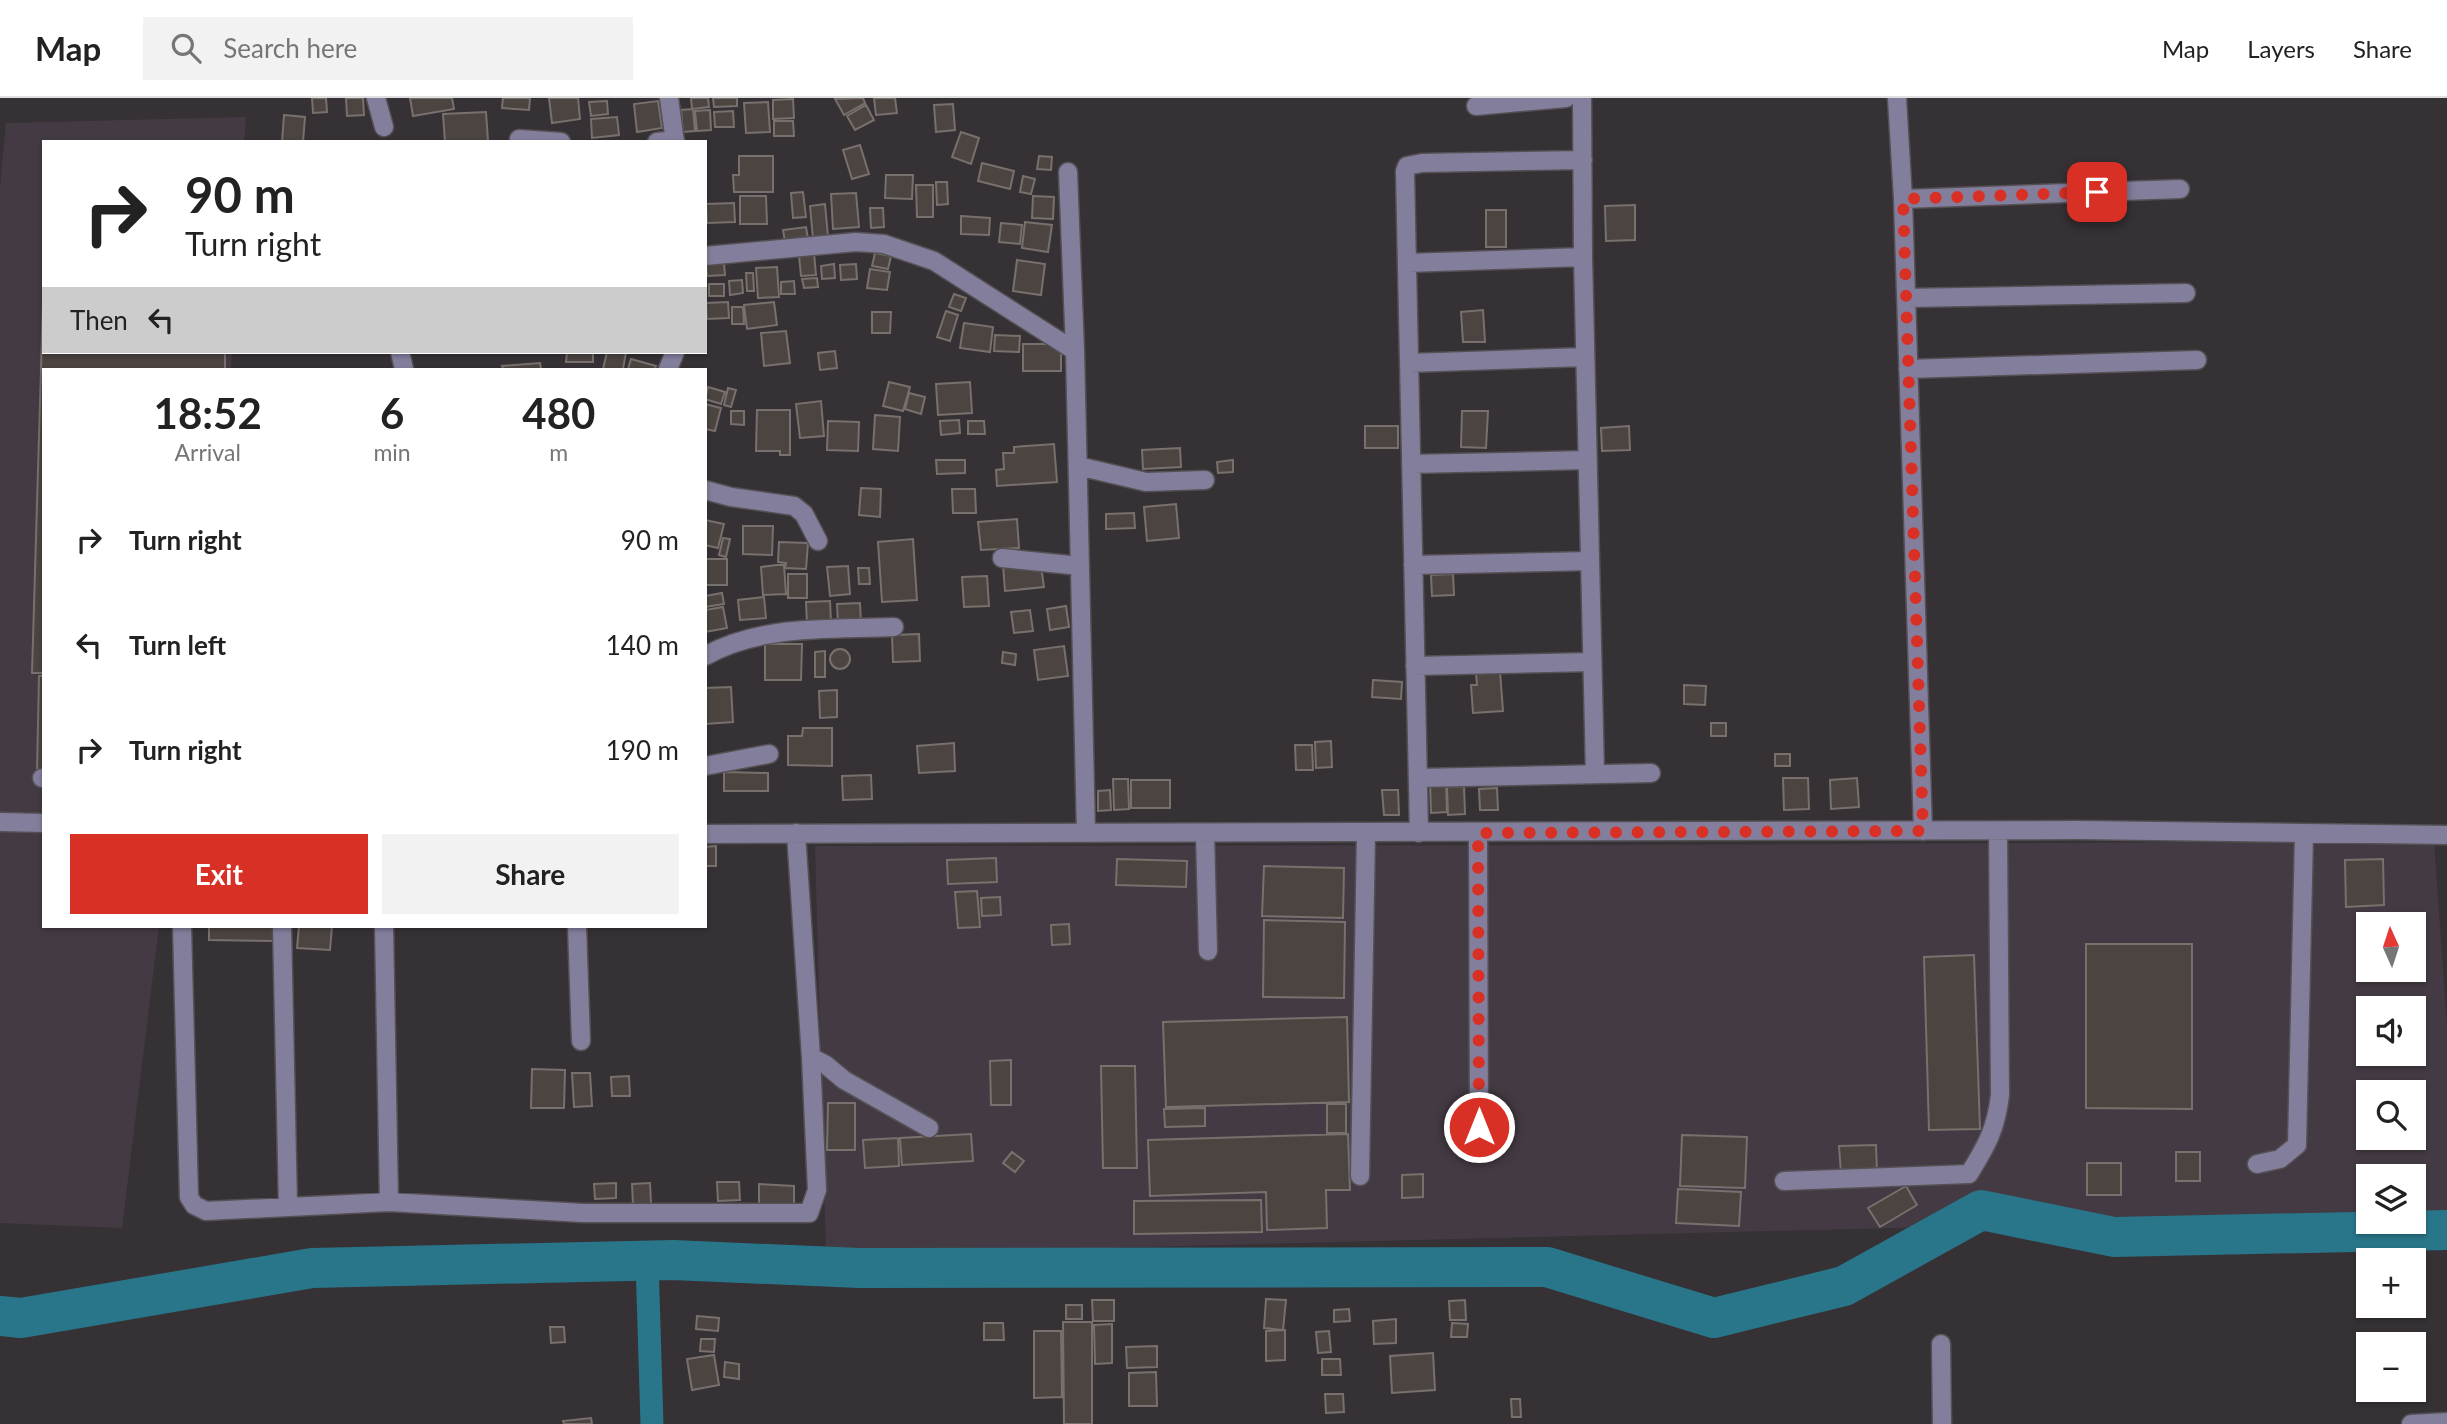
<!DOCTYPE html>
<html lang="en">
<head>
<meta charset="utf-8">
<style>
  :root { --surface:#fff; --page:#f2f2f2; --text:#222; --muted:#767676; --line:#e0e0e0; --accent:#d93025 }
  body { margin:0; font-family:Lato,sans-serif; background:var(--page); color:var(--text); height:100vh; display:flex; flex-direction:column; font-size:26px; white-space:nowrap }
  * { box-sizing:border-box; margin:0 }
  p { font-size:23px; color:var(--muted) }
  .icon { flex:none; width:38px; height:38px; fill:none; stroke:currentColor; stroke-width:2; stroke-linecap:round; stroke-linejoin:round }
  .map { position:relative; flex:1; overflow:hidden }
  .panel { position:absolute; left:42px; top:270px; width:665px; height:560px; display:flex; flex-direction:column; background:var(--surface); border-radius:0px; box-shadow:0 2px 5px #0004 }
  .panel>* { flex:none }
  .top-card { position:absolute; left:42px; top:42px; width:665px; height:214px; border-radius:0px; box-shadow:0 2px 5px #0004; background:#fff; color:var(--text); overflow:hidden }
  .needle { width:46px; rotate:357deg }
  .tools { position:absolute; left:2356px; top:814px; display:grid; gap:14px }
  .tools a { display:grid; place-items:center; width:70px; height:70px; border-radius:0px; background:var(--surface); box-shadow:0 2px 5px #0004; font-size:35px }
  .pin { position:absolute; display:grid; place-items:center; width:60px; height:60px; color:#fff; margin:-30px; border-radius:14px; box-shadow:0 4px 10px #0006 }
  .me { position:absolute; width:77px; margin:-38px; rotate:0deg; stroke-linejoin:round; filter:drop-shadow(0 0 5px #0008) }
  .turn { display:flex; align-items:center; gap:24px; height:147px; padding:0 28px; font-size:32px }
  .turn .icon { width:91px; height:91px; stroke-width:2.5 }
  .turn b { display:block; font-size:49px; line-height:60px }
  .then { display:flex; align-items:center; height:66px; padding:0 28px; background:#0003; gap:14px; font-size:26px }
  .eta { display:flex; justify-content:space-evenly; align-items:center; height:119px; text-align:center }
  .eta b { font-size:42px; font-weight:700; line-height:49px }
  .button { display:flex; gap:14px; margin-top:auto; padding:14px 28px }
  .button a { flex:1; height:80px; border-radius:0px; background:var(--accent); color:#fff; font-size:28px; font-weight:700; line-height:80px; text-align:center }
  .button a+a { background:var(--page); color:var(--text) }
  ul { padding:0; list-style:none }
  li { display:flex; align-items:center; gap:21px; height:105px; padding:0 28px }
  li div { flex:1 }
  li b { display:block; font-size:26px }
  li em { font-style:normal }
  header { display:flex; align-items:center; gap:42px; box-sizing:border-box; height:98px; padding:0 35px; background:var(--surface); border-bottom:2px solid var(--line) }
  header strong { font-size:33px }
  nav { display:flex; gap:38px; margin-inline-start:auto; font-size:24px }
  .search { width:490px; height:63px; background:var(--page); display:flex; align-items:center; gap:18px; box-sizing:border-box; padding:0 24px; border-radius:0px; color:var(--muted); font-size:26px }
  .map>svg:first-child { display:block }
  .built { fill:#443a43; fill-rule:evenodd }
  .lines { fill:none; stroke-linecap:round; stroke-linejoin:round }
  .canal { stroke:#29768a; stroke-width:23 }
  .river { stroke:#29768a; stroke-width:40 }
  .building { fill:#4b4441; stroke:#78706d; stroke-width:2 }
  .minor-casing { stroke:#555054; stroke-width:21 }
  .minor { stroke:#837e9c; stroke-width:18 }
  .route { stroke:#d93025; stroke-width:12; stroke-dasharray:0 21.6 }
</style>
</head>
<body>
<header>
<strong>Map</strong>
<div class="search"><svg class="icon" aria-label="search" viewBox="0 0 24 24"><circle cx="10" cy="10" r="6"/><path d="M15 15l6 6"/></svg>Search here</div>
<nav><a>Map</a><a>Layers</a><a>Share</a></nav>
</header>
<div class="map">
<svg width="2447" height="1326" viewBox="0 0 2447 1326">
  <rect width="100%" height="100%" fill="#363135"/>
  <path class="built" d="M246,19L244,44H44V254H232L231,271H44V828H159L122,1130L0,1125V89L6,25Z
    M2434,743L2447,928V1116L2413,1117V1078H2368V1118L826,1157L815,748L1629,747ZM2368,826H2413V872H2368ZM2368,910H2413V956H2368ZM2368,994H2413V1040H2368Z"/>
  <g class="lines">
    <path class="canal" d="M647,1163L652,1326"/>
    <path class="river" d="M0,1218L21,1220L312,1170L673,1162L859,1170L1547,1169L1714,1220L1844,1188L1981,1112L2114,1139L2447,1132"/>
  </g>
  <path class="building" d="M312,0H326L327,14L313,15Z
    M346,0H363L364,17L347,18Z
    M410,0H452L454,11L413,18Z
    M503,0H530L529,12L502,10Z
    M549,0H578L580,21L552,25Z
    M691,0H708L709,9L692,11Z
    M713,0H737V8L714,9Z
    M863,0L865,5L844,17L835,1Z
    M874,0H895L897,15L876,17Z
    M793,1L794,20L773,21V2Z
    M607,3L608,16L591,18L589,4Z
    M658,3L662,30L637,34L634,6Z
    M768,4L770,34L746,35L744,5Z
    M953,6L955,32L936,34L934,7Z
    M866,7L874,22L855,32L847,18Z
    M693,11L695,33L683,34L681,12Z
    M710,12L711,32L697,33L695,13Z
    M733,13L734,29H715L714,14Z
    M486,14L488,43L445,44L443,16Z
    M284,17L305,19L303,44H282Z
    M617,19L619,37L592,40L591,21Z
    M774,23H793L794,38H774Z
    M961,34L979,40L971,66L952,59Z
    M860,47L869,76L852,81L843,52Z
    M739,58H773V94H734L733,77H739Z
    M1039,58L1052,59L1051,72L1037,71Z
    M982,65L1014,73L1010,91L978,83Z
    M886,77H913L912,101L885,100Z
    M1023,78L1035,81L1031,96L1020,94Z
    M936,84H947L948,106L937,107Z
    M916,87H933V119H917Z
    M803,94L806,119L793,120L791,95Z
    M856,95L859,129L833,131L831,96Z
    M740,98H766L767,126H740Z
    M1033,98L1054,99L1053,121L1032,120Z
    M734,105L735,124L707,125L706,106Z
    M825,106L828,139L813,140L810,108Z
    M1635,107V142L1606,143L1605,108Z
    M870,110H883L884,129L871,130Z
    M1486,112H1506V149H1486Z
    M961,118L990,120L989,137L961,136Z
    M1025,124L1052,127L1048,154L1022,150Z
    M1001,125L1022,127L1020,146L999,144Z
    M806,129L808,141L785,144L783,132Z
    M814,155L816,177L801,178L799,157Z
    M875,155L891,158L888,171L872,168Z
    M1017,162L1045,166L1041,197L1013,193Z
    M724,165L725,177L707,178L706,166Z
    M834,166L835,180L822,181L821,168Z
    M856,166L857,181L841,182L840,167Z
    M44,169V254H225V271H44V575H32Z
    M777,169L779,199L758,200L756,170Z
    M870,171L890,174L887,192L867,190Z
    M746,175H753L754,193H747Z
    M817,180L818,189L804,190L802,181Z
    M742,182L743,195L730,197L729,183Z
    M794,183L795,196H781V184Z
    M709,186H724V198H709Z
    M954,196L966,200L961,213L949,209Z
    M728,204L729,220L707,221L706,205Z
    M774,204L777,227L747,231L744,207Z
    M732,209H743L744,226H732Z
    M1483,212L1485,244H1463L1461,214Z
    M946,213L958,217L950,243L937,239Z
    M872,214H891L890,235H872Z
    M964,225L993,229L990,254L960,250Z
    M786,233L790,265L764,268L761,235Z
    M995,237L1020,238L1019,254L994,253Z
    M1023,246H1061V273H1023Z
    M835,253L837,270L820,272L818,255Z
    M567,254H593V264H566Z
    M607,254H626L623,271H603Z
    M631,261L656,268L655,271H628Z
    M540,265L541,271H503L502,268Z
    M889,284L910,289L903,313L883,308Z
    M970,284L972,315L938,317L936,286Z
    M708,289L725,294L721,306L705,301Z
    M728,290L736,292L731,309L724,307Z
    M909,295L925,299L921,316L905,311Z
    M821,303L824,338L800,340L796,306Z
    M705,306L721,310L715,333L705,331Z
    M757,312H790V357H780V353H756Z
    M731,313H744V327L731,326Z
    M1462,313H1488L1486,350L1461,349Z
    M875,317L900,319L898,353L873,351Z
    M959,322L960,335L941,337L940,323Z
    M828,323L859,324L858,353L827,352Z
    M968,323H984L985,336H968Z
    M1365,328H1398V350H1365Z
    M1629,328L1630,352L1602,353L1601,330Z
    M1054,346L1057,384L997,388L996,372L1004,371L1003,355H1014V349Z
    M1180,350L1181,369L1143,371L1142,352Z
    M936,362H965V375L937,376Z
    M1233,362V374L1218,375L1217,364Z
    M861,390L881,391L880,419L859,417Z
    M952,391H975L976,415H953Z
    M1176,406L1179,440L1147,443L1144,409Z
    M1134,415L1135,430L1106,431V416Z
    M1017,421L1019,450L981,452L978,424Z
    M705,422L724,426L718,450L705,447Z
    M743,428H773L772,457L743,456Z
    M723,440L730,441L726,459L719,457Z
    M913,441L917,502L882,504L878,444Z
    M779,444L808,445L806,471L785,470L786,465L778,464Z
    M705,461H727V487H705Z
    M777,467H784L786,496L763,497L761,469Z
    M1003,467L1041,468L1044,489L1005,493Z
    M848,468L850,496L830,498L827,469Z
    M858,470H869L870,486H859Z
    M788,476H807V500H788Z
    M1453,476L1454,497L1432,498L1431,477Z
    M987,478L989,508L964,509L962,479Z
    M722,495L724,506L705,509V498Z
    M764,499L766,520L740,522L738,502Z
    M830,503L831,524L807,525L806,504Z
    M860,505L861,526H838L837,506Z
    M1066,508L1069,529L1050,532L1047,511Z
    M723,509L727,530L705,534V512Z
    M1030,512L1033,533L1014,535L1011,514Z
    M919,536L920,563L893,564L892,537Z
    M765,546H802L801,582H765Z
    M1064,548L1068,578L1038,582L1034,552Z
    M830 561a10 10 0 1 1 20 0a10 10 0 1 1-20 0Z
    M825,553V579H815V554Z
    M1003,554L1016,556L1015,567L1002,565Z
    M1500,573L1503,613L1473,615L1471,587H1477L1476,575Z
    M39,578H44V674H37Z
    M1373,582L1402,584L1401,601L1372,599Z
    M1684,587L1706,588L1705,607L1684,606Z
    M731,589L733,624L705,626V590Z
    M837,592V619L820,620L819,593Z
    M1711,625H1726V638H1711Z
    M803,630H832V668L788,667V638H802Z
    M1331,643L1332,669L1316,670L1315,644Z
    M954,645L955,673L919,675L917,648Z
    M1295,647H1312L1313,672H1296Z
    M1775,656H1790V668H1775Z
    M724,674L768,675V693H724Z
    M871,677L872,701L843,702L842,678Z
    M1783,680H1808L1809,711L1784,712Z
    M1857,680L1859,709L1831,711L1830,682Z
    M1113,681H1128L1129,711L1114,712Z
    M1131,682H1170V710H1131Z
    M1446,683L1447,714L1431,715L1430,684Z
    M1464,688L1465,716L1448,717L1447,689Z
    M1497,690L1498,712H1480L1479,691Z
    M1110,692L1111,712L1098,713V693Z
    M1382,692H1398L1399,717H1384Z
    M716,748V768H705V749Z
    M996,760L997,784L948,786L947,762Z
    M1117,761L1187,763L1186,789L1116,787Z
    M2383,761L2384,807L2346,809L2345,762Z
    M1264,768L1344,770L1343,820L1262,818Z
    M977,793L980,829L958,830L955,794Z
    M1000,799L1001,817L982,818L981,800Z
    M1264,822L1345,824L1344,900L1263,899Z
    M1069,826L1070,846L1052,847L1051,827Z
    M209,828H273V843L209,842Z
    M299,828H332L330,852L297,850Z
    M2086,846H2192V1011L2086,1010Z
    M1974,857L1980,1031L1929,1032L1924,859Z
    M1347,919L1349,1004L1166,1009L1163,924Z
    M1011,962V1007H991L990,963Z
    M1101,968H1135L1137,1070H1103Z
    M532,971L565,972L564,1010H531Z
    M572,975H590L592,1008L574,1009Z
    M629,978L630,998H612L611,979Z
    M828,1005H855V1052H827Z
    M1327,1006H1346V1035H1327Z
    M1205,1010V1028L1165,1029L1164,1011Z
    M971,1036L973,1063L902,1067L900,1040Z
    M1348,1036L1350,1092H1326L1327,1130L1267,1132L1266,1094L1150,1098L1148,1042Z
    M1682,1037L1747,1039L1745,1090L1680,1088Z
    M898,1040L899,1068L865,1070L863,1042Z
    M1876,1047L1877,1075L1841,1076L1839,1048Z
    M1012,1054L1024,1063L1015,1074L1003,1065Z
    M2176,1054H2200V1083H2176Z
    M2087,1065H2121V1097H2087Z
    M1423,1076V1099L1402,1100V1077Z
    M717,1084H739L740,1102L718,1103Z
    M616,1085V1100L595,1101L594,1086Z
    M650,1085L651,1106L633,1107L632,1086Z
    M759,1086L794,1088V1109H759Z
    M1906,1088L1917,1107L1880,1129L1868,1110Z
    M1678,1091L1741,1094L1739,1128L1676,1125Z
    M1261,1102L1262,1134L1134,1136V1103Z
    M1266,1201L1286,1202L1283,1232L1264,1230Z
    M1092,1202H1114V1223H1093Z
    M1465,1202L1466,1222H1450L1449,1203Z
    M1066,1207H1082V1221H1066Z
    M1349,1211L1350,1223L1334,1224V1212Z
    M697,1218L719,1220L718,1233L696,1231Z
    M1396,1221V1245L1374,1246L1373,1223Z
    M1063,1224H1092V1326H1064Z
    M984,1225H1003L1004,1242H984Z
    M1452,1225L1468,1226L1467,1239H1451Z
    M1112,1226V1265L1095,1266L1094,1227Z
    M550,1229H564L565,1244L551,1245Z
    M1285,1232V1262L1266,1263V1233Z
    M1034,1233H1061L1062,1299L1034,1300Z
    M1329,1233L1331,1254L1318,1255L1316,1234Z
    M701,1241H715L714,1254L700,1253Z
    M1157,1248V1269L1127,1270L1126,1249Z
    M1433,1255L1435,1292L1392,1295L1390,1258Z
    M714,1257L719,1287L692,1292L687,1261Z
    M1322,1261H1340L1341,1277H1322Z
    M725,1264L739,1266V1281L724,1279Z
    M1156,1274L1157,1308H1129V1275Z
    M1325,1296H1343L1344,1314L1326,1315Z
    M1511,1301H1520L1521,1319H1512Z
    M591,1320L592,1326H564L563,1323Z"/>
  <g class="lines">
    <defs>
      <path id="minor" d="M376,0L384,29
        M669,0L675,44
        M1582,0L1583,159L1595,676
        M1897,0L1903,101L1923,733
        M1476,8L1566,0
        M519,41L561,44
        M657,44L675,42
        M1068,74L1075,253L1086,735
        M1903,101L2180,91
        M705,158L856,144L884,146L934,163L1075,253
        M1407,165L1583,159
        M1906,200L2186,195
        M400,254L404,271
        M1409,265L1585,259
        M668,271L675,254
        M1908,271L2197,262
        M1411,366L1587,362
        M1078,368L1146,384L1205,382
        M705,392L731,399L794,408L804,416L818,443
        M1002,460L1080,468
        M1413,467L1590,463
        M705,558C763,526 830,532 894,529
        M1415,568L1592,564
        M705,668L769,656
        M42,680H44
        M1418,680L1651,675
        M0,724L44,725
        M1205,735L1208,853
        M1419,735L1405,73L1407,68L1422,65L1583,62
        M1478,735L1479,1029
        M705,736L2078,732L2447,737
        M182,828L189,1099L194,1107L206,1113L389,1104L583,1115H809L817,1092L811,959L796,735
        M282,828L288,1108
        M384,828L389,1104
        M577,828L581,943
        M811,959L826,967L844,982L929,1030
        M2257,1066L2280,1061L2297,1047L2304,737
        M1360,1078L1366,735
        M1784,1083L1969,1076C1987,1047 1996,1031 2000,997L1998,733
        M1941,1246L1942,1326
        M2411,1326L2447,1324"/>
    </defs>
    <use href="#minor" class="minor-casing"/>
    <use href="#minor" class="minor"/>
  </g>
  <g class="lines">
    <path class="route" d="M1479,1029L1478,735L1923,733L1903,101L2097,94"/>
  </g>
</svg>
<div class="tools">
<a><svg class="needle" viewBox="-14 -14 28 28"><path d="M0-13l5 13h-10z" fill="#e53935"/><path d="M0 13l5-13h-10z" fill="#767676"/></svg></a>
<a><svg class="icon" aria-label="sound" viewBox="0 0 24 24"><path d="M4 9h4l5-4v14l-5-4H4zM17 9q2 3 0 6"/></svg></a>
<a><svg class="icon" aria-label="search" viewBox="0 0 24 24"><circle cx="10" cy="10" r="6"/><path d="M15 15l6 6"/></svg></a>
<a><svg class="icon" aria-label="layers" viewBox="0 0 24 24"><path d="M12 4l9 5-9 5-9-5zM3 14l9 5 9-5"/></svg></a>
<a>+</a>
<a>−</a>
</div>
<div class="pin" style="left:2097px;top:94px;background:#d93025"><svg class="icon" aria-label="arrive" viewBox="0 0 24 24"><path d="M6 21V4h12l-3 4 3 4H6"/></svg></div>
<svg class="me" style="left:1479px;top:1029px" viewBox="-20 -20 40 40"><circle r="17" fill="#d93025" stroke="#fff" stroke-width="3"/><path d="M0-11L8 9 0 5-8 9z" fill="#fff"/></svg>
<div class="top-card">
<div class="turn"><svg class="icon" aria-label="right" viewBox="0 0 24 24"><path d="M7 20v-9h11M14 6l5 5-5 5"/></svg><div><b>90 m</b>Turn right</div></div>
<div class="then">Then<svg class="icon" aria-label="left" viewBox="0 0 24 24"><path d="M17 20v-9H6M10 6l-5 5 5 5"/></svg></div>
</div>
<section class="panel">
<div class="eta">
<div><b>18:52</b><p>Arrival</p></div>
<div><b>6</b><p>min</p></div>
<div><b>480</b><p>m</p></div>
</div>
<ul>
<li><svg class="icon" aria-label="right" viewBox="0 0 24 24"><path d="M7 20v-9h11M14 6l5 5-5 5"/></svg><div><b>Turn right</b></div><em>90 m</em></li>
<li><svg class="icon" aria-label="left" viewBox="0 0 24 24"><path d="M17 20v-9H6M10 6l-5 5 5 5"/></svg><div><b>Turn left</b></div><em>140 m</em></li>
<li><svg class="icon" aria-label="right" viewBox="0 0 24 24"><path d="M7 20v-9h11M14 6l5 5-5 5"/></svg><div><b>Turn right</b></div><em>190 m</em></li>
</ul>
<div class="button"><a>Exit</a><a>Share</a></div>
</section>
</div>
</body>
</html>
